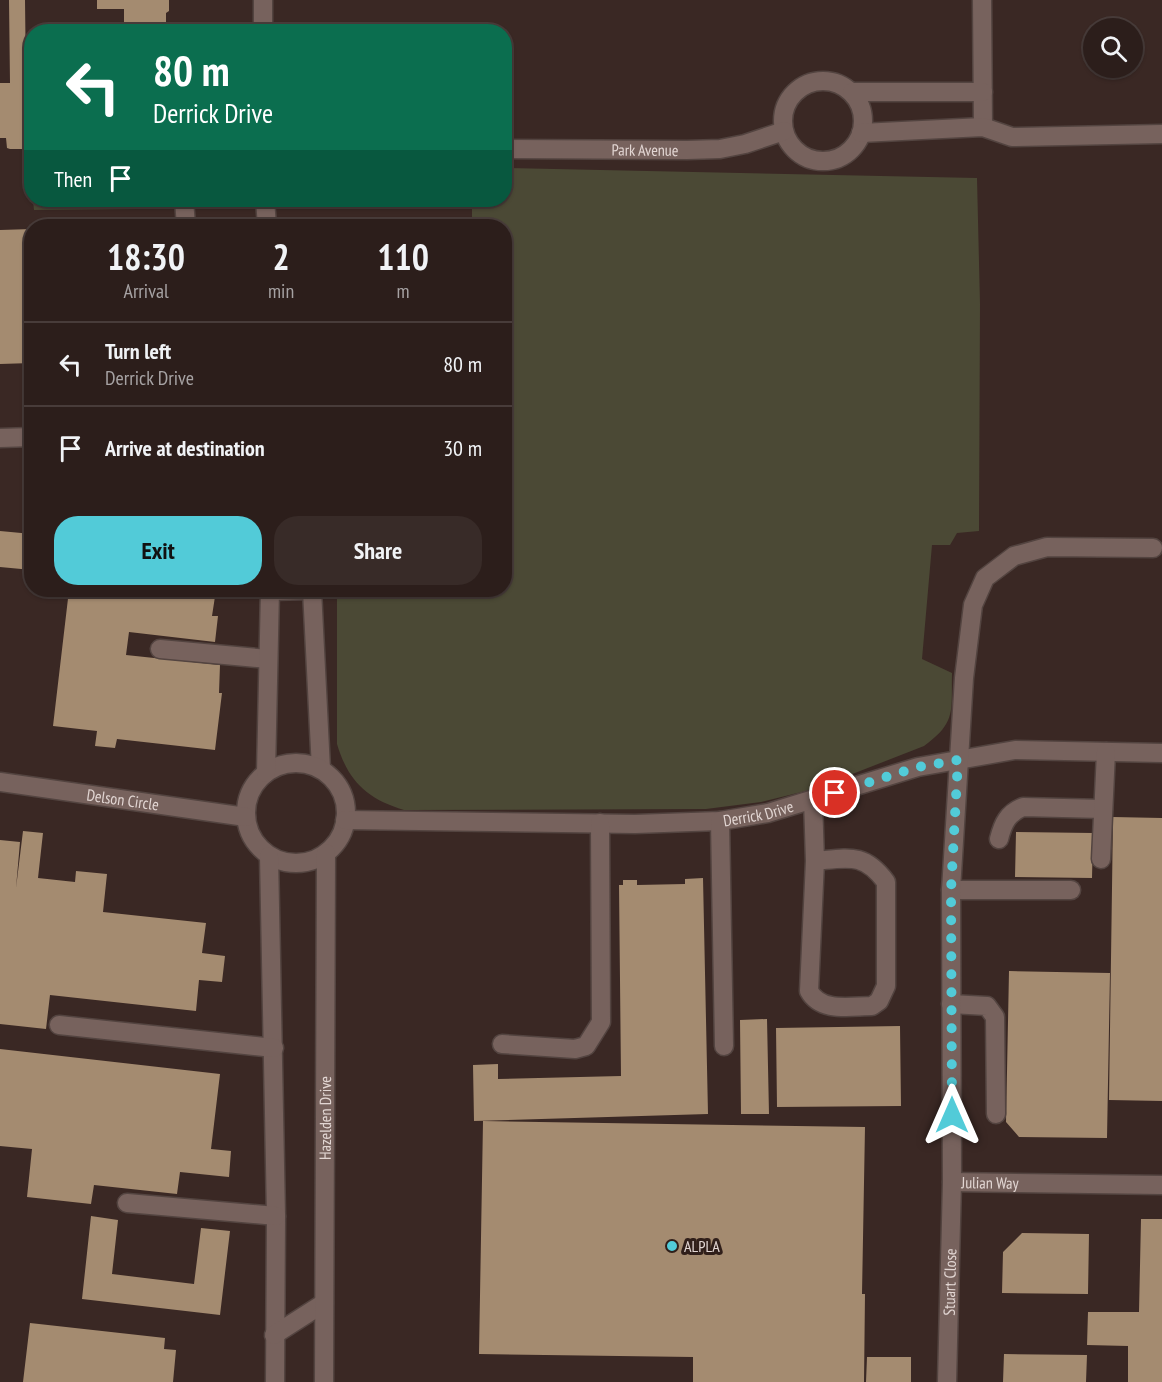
<!DOCTYPE html>
<html lang="en">
<head>
<meta charset="utf-8">
<style>
  :root { --surface:#2c1e1b; --page:#382b28; --text:#f1f3f6; --muted:#a6a2a3; --line:#483c3a; --accent:#52cbd8 }
  body { margin:0; font-family:"PT Sans Narrow",sans-serif; background:var(--page); color:var(--text); height:100vh; display:flex; flex-direction:column; font-size:22px; white-space:nowrap }
  * { box-sizing:border-box; margin:0 }
  p { font-size:20px; color:var(--muted) }
  .icon { flex:none; width:33px; height:33px; fill:none; stroke:currentColor; stroke-width:2; stroke-linecap:round; stroke-linejoin:round }
  .map { position:relative; flex:1; overflow:hidden }
  .panel { position:absolute; left:24px; top:219px; width:488px; height:378px; display:flex; flex-direction:column; background:var(--surface); border-radius:24px; box-shadow:0 2px 4px #0004,0 0 0 2px var(--line) }
  .panel>* { flex:none }
  .top-card { position:absolute; left:24px; top:24px; width:488px; height:183px; border-radius:24px; box-shadow:0 2px 4px #0004,0 0 0 2px var(--line); background:#0b6e4f; color:#fff; overflow:hidden }
  .controls { position:absolute; left:1083px; top:18px; display:grid; gap:12px }
  .controls a { display:grid; place-items:center; width:60px; height:60px; border-radius:50%; background:var(--surface); box-shadow:0 2px 4px #0004,0 0 0 2px var(--line); font-size:30px }
  .pin { position:absolute; display:grid; place-items:center; width:51px; height:51px; color:#fff; margin:-26px; border:3px solid #fff; border-radius:50%; box-shadow:0 2px 6px #0007 }
  .me { position:absolute; width:66px; margin:-33px; rotate:0deg; stroke-linejoin:round; filter:drop-shadow(0 0 4px #0008) }
  .turn { display:flex; align-items:center; gap:21px; height:126px; padding:0 30px; font-size:27px }
  .turn .icon { width:78px; height:78px; stroke-width:2.5 }
  .turn b { display:block; font-size:42px; line-height:51px }
  .then { display:flex; align-items:center; height:57px; padding:0 30px; background:#0003; gap:12px; font-size:22px }
  .eta { display:flex; justify-content:space-evenly; align-items:center; height:102px; text-align:center }
  .eta b { font-size:36px; font-weight:800; line-height:42px }
  .button { display:flex; gap:12px; margin-top:auto; padding:12px 30px }
  .button a { flex:1; height:69px; border-radius:24px; background:var(--accent); color:#111; font-size:24px; font-weight:800; line-height:69px; text-align:center }
  .button a+a { background:var(--page); color:var(--text) }
  ul { padding:0; list-style:none }
  li { display:flex; align-items:center; gap:18px; height:84px; padding:0 30px; border-top:2px solid var(--line) }
  li div { flex:1 }
  li b { display:block; font-size:22px }
  li em { font-style:normal }
  .map>svg:first-child { display:block }
  .green { fill:#4b4935 }
  .building { fill:#a48b70 }
  .lines { fill:none; stroke-linecap:round; stroke-linejoin:round }
  .minor-casing { stroke:#534440; stroke-width:21 }
  .minor { stroke:#77625d; stroke-width:18 }
  .route { stroke:#52cbd8; stroke-width:10; stroke-dasharray:0 18 }
  .poi-dot { fill:#52cbd8; stroke:#301f1a; stroke-width:2 }
  .labels { text-anchor:middle; stroke-width:6; stroke-linejoin:round; paint-order:stroke }
  .street-label { font-size:16px; fill:#e2d6d3; stroke:#301f1a }
  .poi-label { font-size:16px; fill:#e2d6d3; stroke:#301f1a; text-anchor:start }
</style>
</head>
<body>
<div class="map">
<svg width="1162" height="1382" viewBox="0 0 1162 1382">
  <rect width="100%" height="100%" fill="#3a2824"/>
  <path class="green" d="M504,168L977,178L980,304L979,531L957,533L950,545H932L922,659L952,673C951,711 957,722 924,746L814,789L761,802L706,809L404,810C367,799 348,781 337,744V590H504V226H472V200H504Z
    M33,200H139V209L34,210Z"/>
  <path class="building" d="M9,0H25L26,84H32V138H27V148L24,149H10L7,148L6,138H0V83H10Z
    M97,0H169V11L166,13V32H124V9H97Z
    M32,229V363L0,364V230Z
    M0,531L32,534V570L0,567Z
    M69,590H216L212,616H218L215,642L129,632L126,655L220,665L219,693H222L215,750L117,739L115,748L95,746L97,731L53,726Z
    M1113,817L1162,818V1101L1109,1100Z
    M23,831L43,833L38,878L75,882L76,871L107,874L103,912L206,923L202,953L225,956L222,982L199,980L196,1011L50,995L46,1029L0,1024V840L20,842L16,888Z
    M1016,832L1093,833L1092,878L1015,877Z
    M703,878L708,1114L474,1121L473,1065L498,1064V1079L621,1076L619,885H623V880H637V885L685,884V879Z
    M1009,971L1110,973L1107,1138L1019,1137L1006,1122Z
    M767,1019L769,1114H741L740,1020Z
    M900,1026L901,1106L777,1107L776,1028Z
    M0,1049L220,1074L211,1149L231,1151L229,1177L180,1172L177,1194L94,1185L91,1204L27,1197L32,1149L0,1146Z
    M483,1121L865,1127L862,1294H865L864,1382H693V1357L479,1354Z
    M91,1216L118,1220L112,1274L194,1284L201,1228L230,1231L220,1315L82,1299Z
    M1141,1219H1162V1382H1128V1346L1087,1345L1088,1312H1139Z
    M1022,1233L1089,1234L1088,1294L1002,1293L1003,1252Z
    M30,1323L165,1338L164,1349L176,1350L173,1382H23Z
    M1004,1354L1087,1355L1086,1382H1003Z
    M867,1357H911V1382H866Z"/>
  <g class="lines">
    <defs>
      <g id="minor">
        <path d="M263,0V32"/>
        <path d="M982,0L983,127"/>
        <circle cx="823" cy="121" r="40"/>
        <path d="M852,92H983"/>
        <path d="M861,133L983,127L1012,137L1162,134"/>
        <path id="s1" d="M504,149L687,150L720,149L745,144L784,131"/>
        <path d="M184,200L186,226"/>
        <path d="M265,200L267,226"/>
        <path d="M0,438L32,437"/>
        <path d="M312,590L321,769"/>
        <path d="M270,591L309,590"/>
        <path d="M160,649L268,659"/>
        <circle cx="296" cy="813" r="50"/>
        <path d="M266,773L270,590"/>
        <path id="s2" d="M0,782L246,817"/>
        <path d="M813,800L815,861L809,991C821,1013 851,1006 872,1006L879,1001L886,986V882C864,852 848,858 815,861"/>
        <path id="s3" d="M345,820L635,824L720,821L768,813L918,767L1015,750L1162,753"/>
        <path d="M720,821L724,1046"/>
        <path d="M999,839C1003,823 1008,813 1023,807L1103,809"/>
        <path d="M269,856L276,1216L275,1382"/>
        <path d="M1101,859L1106,752"/>
        <path d="M951,890H1071"/>
        <path d="M951,1004L987,1006L995,1017L996,1114"/>
        <path d="M59,1025L274,1048"/>
        <path d="M502,1044L575,1049L586,1046L601,1022L600,823"/>
        <path id="s4" d="M952,1182L1162,1185"/>
        <path d="M127,1203L276,1216"/>
        <path d="M274,1335L324,1303"/>
        <path id="s5" d="M324,1382L326,853"/>
        <path id="s6" d="M947,1382L952,1182L951,890L964,678L973,605L985,578L1014,556L1047,547L1153,548"/>
      </g>
    </defs>
    <use href="#minor" class="minor-casing"/>
    <use href="#minor" class="minor"/>
  </g>
  <g class="lines">
    <path class="route" d="M835,793L918,767L958,760L951,890L952,1115"/>
  </g>
  <circle class="poi-dot" cx="672" cy="1246" r="6"/>
  <g class="labels">
    <g class="street-label">
      <text dy="6" stroke="none"><textPath href="#s1" startOffset="141">Park Avenue</textPath></text>
      <text dy="6" stroke="none"><textPath href="#s2" startOffset="124">Delson Circle</textPath></text>
      <text dy="6" stroke="none"><textPath href="#s3" startOffset="414">Derrick Drive</textPath></text>
      <text dy="6" stroke="none"><textPath href="#s5" startOffset="264">Hazelden Drive</textPath></text>
      <text dy="6" stroke="none"><textPath href="#s4" startOffset="38">Julian Way</textPath></text>
      <text dy="6" stroke="none"><textPath href="#s6" startOffset="100">Stuart Close</textPath></text>
    </g>
    <g class="poi-label">
      <text x="684" y="1252">ALPLA</text>
    </g>
  </g>
</svg>
<div class="controls">
<a><svg class="icon" aria-label="search" viewBox="0 0 24 24"><circle cx="10" cy="10" r="6"/><path d="M15 15l6 6"/></svg></a>
</div>
<div class="pin" style="left:835px;top:793px;background:#d93025"><svg class="icon" aria-label="arrive" viewBox="0 0 24 24"><path d="M6 21V4h12l-3 4 3 4H6"/></svg></div>
<svg class="me" style="left:952px;top:1115px" viewBox="-20 -20 40 40"><path d="M0-17L14 15 0 8-14 15z" fill="#52cbd8" stroke="#fff" stroke-width="4"/></svg>
<div class="top-card">
<div class="turn"><svg class="icon" aria-label="left" viewBox="0 0 24 24"><path d="M17 20v-9H6M10 6l-5 5 5 5"/></svg><div><b>80 m</b>Derrick Drive</div></div>
<div class="then">Then<svg class="icon" aria-label="arrive" viewBox="0 0 24 24"><path d="M6 21V4h12l-3 4 3 4H6"/></svg></div>
</div>
<section class="panel">
<div class="eta">
<div><b>18:30</b><p>Arrival</p></div>
<div><b>2</b><p>min</p></div>
<div><b>110</b><p>m</p></div>
</div>
<ul>
<li><svg class="icon" aria-label="left" viewBox="0 0 24 24"><path d="M17 20v-9H6M10 6l-5 5 5 5"/></svg><div><b>Turn left</b><p>Derrick Drive</p></div><em>80 m</em></li>
<li><svg class="icon" aria-label="arrive" viewBox="0 0 24 24"><path d="M6 21V4h12l-3 4 3 4H6"/></svg><div><b>Arrive at destination</b></div><em>30 m</em></li>
</ul>
<div class="button"><a>Exit</a><a>Share</a></div>
</section>
</div>
</body>
</html>
